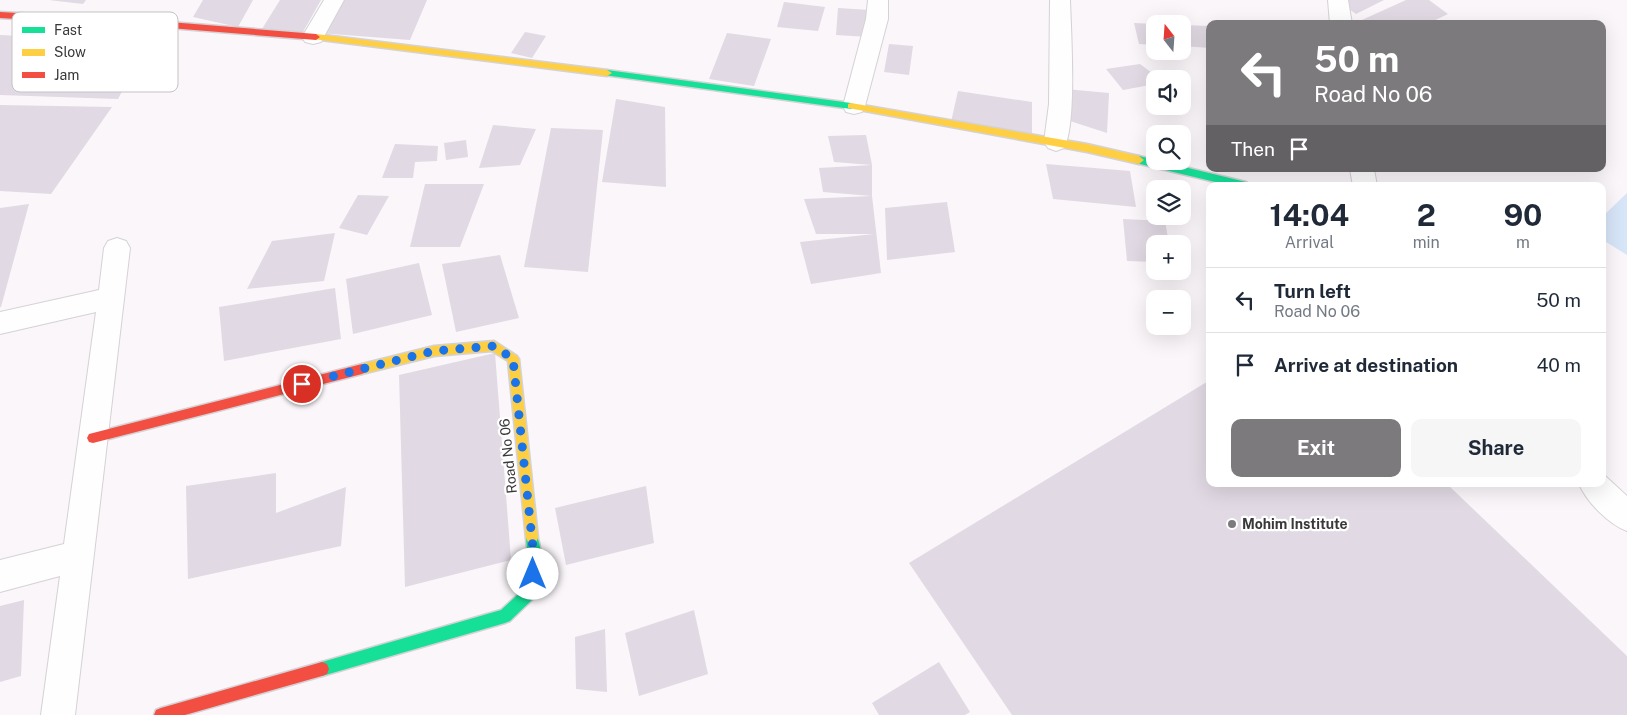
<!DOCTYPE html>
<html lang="en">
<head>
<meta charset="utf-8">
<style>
  :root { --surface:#fff; --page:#f6f6f7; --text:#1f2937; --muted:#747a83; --line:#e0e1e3; --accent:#7d7a7d }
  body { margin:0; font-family:"Public Sans",sans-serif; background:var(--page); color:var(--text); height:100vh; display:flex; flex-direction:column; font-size:19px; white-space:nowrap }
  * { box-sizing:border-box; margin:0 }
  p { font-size:16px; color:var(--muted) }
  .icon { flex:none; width:28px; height:28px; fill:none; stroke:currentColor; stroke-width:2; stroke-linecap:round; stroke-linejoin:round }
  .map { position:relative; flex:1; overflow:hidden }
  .panel { position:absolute; left:1206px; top:182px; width:400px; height:305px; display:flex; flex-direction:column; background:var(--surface); border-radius:10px; box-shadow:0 5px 20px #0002 }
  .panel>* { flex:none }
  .guide { position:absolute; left:1206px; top:20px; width:400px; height:152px; border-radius:10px; box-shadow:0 5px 20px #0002; background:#7d7a7d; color:#fff; overflow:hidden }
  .needle { width:32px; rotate:343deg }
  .fabs { position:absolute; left:1146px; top:15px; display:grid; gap:10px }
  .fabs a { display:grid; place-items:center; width:45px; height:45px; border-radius:10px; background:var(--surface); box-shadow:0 5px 20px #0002; font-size:25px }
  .pin { position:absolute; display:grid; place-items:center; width:42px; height:42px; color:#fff; margin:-21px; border:2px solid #fff; border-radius:50%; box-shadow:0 1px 5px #0007 }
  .me { position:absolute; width:55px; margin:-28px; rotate:0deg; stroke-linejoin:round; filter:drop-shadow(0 0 4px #0008) }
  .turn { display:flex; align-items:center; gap:18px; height:105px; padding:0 25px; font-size:22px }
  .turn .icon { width:65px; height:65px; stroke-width:2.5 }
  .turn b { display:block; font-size:35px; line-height:42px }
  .then { display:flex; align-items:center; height:48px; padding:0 25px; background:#0003; gap:10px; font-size:19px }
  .eta { display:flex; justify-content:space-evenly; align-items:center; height:85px; text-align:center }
  .eta b { font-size:30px; font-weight:700; line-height:35px }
  .cta { display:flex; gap:10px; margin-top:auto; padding:10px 25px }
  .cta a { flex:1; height:58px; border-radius:10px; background:var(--accent); color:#fff; font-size:20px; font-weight:700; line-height:58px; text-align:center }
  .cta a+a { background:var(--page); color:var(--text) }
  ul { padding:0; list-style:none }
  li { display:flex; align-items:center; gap:15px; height:65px; padding:0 25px; border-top:1px solid var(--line) }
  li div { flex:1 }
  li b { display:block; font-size:19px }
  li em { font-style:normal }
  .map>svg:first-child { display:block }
  .water { fill:#d7e5f8 }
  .building { fill:#e1d9e3 }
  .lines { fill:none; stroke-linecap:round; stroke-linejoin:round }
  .street-casing { stroke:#d5d2d5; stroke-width:2 }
  .fast-casing { stroke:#d5d2d5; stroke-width:3 }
  .slow-casing { stroke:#d5d2d5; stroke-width:3 }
  .jam-casing { stroke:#d5d2d5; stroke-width:3 }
  .street { fill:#fefefe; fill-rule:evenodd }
  .fast { fill:#16e098; fill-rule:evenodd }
  .slow { fill:#ffcf43; fill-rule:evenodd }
  .jam { fill:#f24e42; fill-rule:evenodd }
  .route { stroke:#1a73e8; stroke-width:9; stroke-dasharray:0 16.2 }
  .poi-dot { fill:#7d7a7d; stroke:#fff; stroke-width:2 }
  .labels { text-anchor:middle; stroke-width:4.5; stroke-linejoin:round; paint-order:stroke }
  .street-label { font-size:14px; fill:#3a383a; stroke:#fff }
  .poi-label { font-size:14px; font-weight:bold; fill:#3a383a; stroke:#fff; text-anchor:start }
  .key { fill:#fff; stroke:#c4c3c4; stroke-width:1 }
  .key-label { font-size:14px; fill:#3a383a }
</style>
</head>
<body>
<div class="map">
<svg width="1627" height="715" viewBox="0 0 1627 715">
  <rect width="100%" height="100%" fill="#faf6fa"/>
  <path class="water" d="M1627,193V255L1603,240L1602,217Z"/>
  <path class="building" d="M49,0H86L83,4Z
    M203,0H253L238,27L193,17Z
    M280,0H321L303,32L262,29Z
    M339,0H427L410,40L319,33Z
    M1336,0H1384L1356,14Z
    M1406,0H1429L1448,14L1427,24H1353Z
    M784,2L825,7L818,31L777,27Z
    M838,8L870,10L869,37L836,35Z
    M1134,23L1155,24V45L1139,44Z
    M1182,25L1210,26V48L1182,46Z
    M525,32L546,36L532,58L511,53Z
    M727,33L771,39L754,86L709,79Z
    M0,35L148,42L118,99L0,95Z
    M889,44L913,46L909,75L884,72Z
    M1140,64L1160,79H1155V84L1123,90L1106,69Z
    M1065,89L1109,93L1107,133L1070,121Z
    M958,91L1032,102V134L951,122Z
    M616,99L665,107L666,187L602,182Z
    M0,105L112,107L51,194L0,191Z
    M493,125L536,129L520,165L479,168Z
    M551,128L603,130L588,272L524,267Z
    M866,135L872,165L834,162L828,136Z
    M466,140L468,157L446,160L444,143Z
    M395,144L438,146L437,161L415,162L413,178H382Z
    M1046,164L1130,171L1136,207L1053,199Z
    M872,165V196L881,273L811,284L800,242L874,234H816L804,199L872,196L823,192L819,168Z
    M425,184H484L460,247H410Z
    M358,195L389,196L367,235L339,228Z
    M947,202L955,252L887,260L885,208Z
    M29,204L1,307H0V208Z
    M1123,219L1165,221L1169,244H1155V262L1127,261Z
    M335,233L324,281L247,289L272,241Z
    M500,255L519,318L456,332L442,264Z
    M419,263L432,315L353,334L346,279Z
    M335,288L341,339L224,361L219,307Z
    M495,353L511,560L405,587L399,375Z
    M1210,380V484H1447L1627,656V715H1012L909,563Z
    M276,473V513L346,487L341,546L188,579L186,486Z
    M646,486L654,543L566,565L555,508Z
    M24,600L21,676L0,682V606Z
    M694,610L708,674L639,696L625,633Z
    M605,629L607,692L576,689L575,637Z
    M939,662L970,712L965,715H879L872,703Z"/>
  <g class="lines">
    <defs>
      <path id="street" d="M324,0H344L321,42L313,44L305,42L302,37Z
        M868,0H888V19L865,106L862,112L854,114L846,112L843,106L866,19Z
        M1050,0H1070C1071,31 1077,125 1064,148L1056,151L1048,148L1044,142L1049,104Z
        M1328,0H1348L1352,24H1330Z
        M1350,169H1374L1377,186H1353Z
        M117,238L126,241L130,248L75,715H41L60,576L0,592V560L64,544L96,312L0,334V312L99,290L104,248L108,241Z
        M1602,473L1627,496V531C1608,524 1587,502 1579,484H1602Z"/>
      <path id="fast" d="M607,70L851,103L856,106L851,109L604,75V71Z
        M1139,156L1246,182L1251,186H1232L1136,163L1134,160Z
        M532,532L536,534C544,550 540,572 539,590L537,595L510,621L505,623L322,676L317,674L315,669L317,664L322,662L501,610L526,587L528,557L526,538L528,534Z"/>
      <path id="slow" d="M316,34L607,70L612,73L607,76L313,39V35Z
        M851,103L1087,144L1139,156L1144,160L1139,164L1087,152L848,108V104Z
        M494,341L517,356L519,359L538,538L536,542L532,544L528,542L526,538L508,361L492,351L434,356L362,374L358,372L356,369L358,366L362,364L434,346Z"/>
      <path id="jam" d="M0,12L157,21L316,34L320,37L316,40L157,27L0,18Z
        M362,364L366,366L368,369L366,372L362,374L93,443L89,442L87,438L89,434L93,433Z
        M322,662L327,664L329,669L327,674L322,676L185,715H154L156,710L161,708Z"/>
    </defs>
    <use href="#street" class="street-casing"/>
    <use href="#fast" class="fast-casing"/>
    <use href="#slow" class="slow-casing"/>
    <use href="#jam" class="jam-casing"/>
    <use href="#street" class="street"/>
    <use href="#fast" class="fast"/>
    <use href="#slow" class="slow"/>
    <use href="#jam" class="jam"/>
  </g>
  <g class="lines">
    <path class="route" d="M302,384L434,351L494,346L513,359L534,558L533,574"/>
  </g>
  <circle class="poi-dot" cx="1232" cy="524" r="5"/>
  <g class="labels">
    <g class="street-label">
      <text transform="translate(508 456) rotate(-96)" y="5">Road No 06</text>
    </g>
    <g class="poi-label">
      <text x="1242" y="529">Mohim Institute</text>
    </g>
  </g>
  <rect x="12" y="12" width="166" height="80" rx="8" class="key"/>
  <rect x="22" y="27" width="23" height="6" fill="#16e098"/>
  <rect x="22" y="49" width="23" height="7" fill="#ffcf43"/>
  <rect x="22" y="72" width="23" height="6" fill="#f24e42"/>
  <g class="key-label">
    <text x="54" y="35">Fast</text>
    <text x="54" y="57">Slow</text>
    <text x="54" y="80">Jam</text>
  </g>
</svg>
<div class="fabs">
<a><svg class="needle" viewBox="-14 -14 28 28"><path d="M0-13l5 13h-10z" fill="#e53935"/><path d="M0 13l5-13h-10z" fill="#747a83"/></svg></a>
<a><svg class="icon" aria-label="sound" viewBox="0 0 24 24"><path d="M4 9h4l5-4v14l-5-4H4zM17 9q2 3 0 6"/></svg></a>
<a><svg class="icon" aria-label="search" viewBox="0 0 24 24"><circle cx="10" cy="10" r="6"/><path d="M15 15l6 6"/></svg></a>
<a><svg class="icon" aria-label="layers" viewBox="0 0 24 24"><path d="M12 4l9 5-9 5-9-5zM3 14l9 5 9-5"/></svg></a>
<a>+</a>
<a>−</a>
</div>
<div class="pin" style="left:302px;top:384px;background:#d93025"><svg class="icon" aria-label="arrive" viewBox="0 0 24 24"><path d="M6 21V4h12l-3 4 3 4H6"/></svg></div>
<svg class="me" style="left:533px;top:574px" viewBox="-20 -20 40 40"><circle r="19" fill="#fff"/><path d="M0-13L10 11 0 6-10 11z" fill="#1a73e8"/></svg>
<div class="guide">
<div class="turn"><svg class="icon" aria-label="left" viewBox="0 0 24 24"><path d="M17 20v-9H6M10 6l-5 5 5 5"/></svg><div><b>50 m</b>Road No 06</div></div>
<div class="then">Then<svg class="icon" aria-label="arrive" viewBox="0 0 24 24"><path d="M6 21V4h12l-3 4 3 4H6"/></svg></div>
</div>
<section class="panel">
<div class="eta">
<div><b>14:04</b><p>Arrival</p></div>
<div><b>2</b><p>min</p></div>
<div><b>90</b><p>m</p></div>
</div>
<ul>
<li><svg class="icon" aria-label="left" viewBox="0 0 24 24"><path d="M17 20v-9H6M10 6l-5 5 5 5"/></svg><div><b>Turn left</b><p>Road No 06</p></div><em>50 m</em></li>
<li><svg class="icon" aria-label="arrive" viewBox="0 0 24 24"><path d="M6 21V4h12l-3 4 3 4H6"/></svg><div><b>Arrive at destination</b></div><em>40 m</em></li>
</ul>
<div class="cta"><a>Exit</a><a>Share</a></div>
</section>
</div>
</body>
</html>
